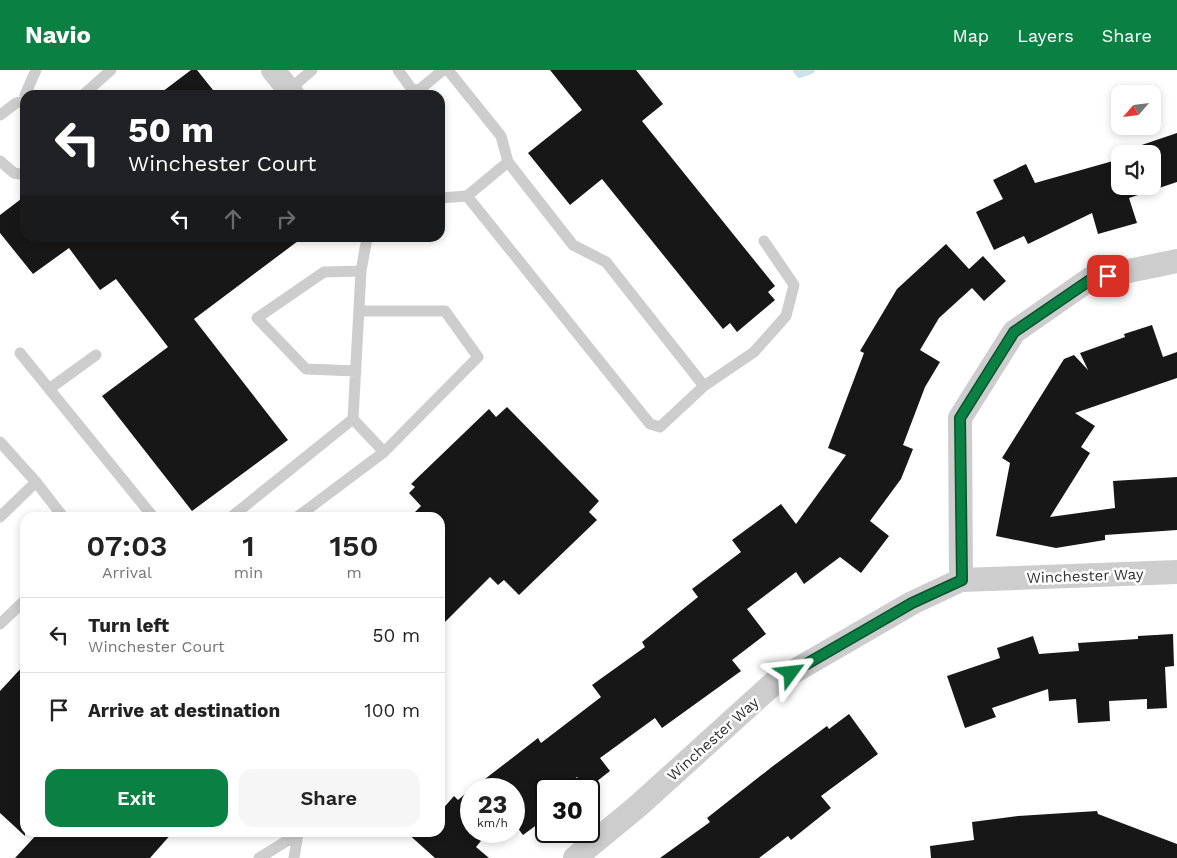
<!DOCTYPE html>
<html lang="en">
<head>
<meta charset="utf-8">
<style>
  :root { --surface:#fff; --page:#f6f6f6; --text:#222; --muted:#767676; --line:#e0e0e0; --accent:#0b8043 }
  body { margin:0; font-family:"Work Sans",sans-serif; background:var(--page); color:var(--text); height:100vh; display:flex; flex-direction:column; font-size:19px; white-space:nowrap }
  * { box-sizing:border-box; margin:0 }
  p { font-size:16px; color:var(--muted) }
  .icon { flex:none; width:28px; height:28px; fill:none; stroke:currentColor; stroke-width:2; stroke-linecap:round; stroke-linejoin:round }
  .map { position:relative; flex:1; overflow:hidden }
  .sheet { position:absolute; left:20px; top:442px; width:425px; height:325px; display:flex; flex-direction:column; background:var(--surface); border-radius:15px; box-shadow:0 2px 8px #0003 }
  .sheet>* { flex:none }
  .top-card { position:absolute; left:20px; top:20px; width:425px; height:152px; border-radius:15px; box-shadow:0 2px 8px #0003; background:#202124; color:#fff; overflow:hidden }
  .needle { width:32px; rotate:242deg }
  .fabs { position:absolute; left:1111px; top:15px; display:grid; gap:10px }
  .fabs a { display:grid; place-items:center; width:50px; height:50px; border-radius:10px; background:var(--surface); box-shadow:0 2px 8px #0003; font-size:25px }
  .speed { position:absolute; left:460px; top:708px; display:flex; gap:10px; font-size:25px; font-weight:700; text-align:center }
  .speed>* { display:grid; place-content:center; width:65px; height:65px; border-radius:50%; background:var(--surface); box-shadow:0 2px 8px #0003; line-height:1 }
  .speed small { font-size:12px; font-weight:400 }
  .speed .limit { border:2px solid #111; border-radius:8px; background:#fff; color:#111 }
  .pin { position:absolute; display:grid; place-items:center; width:42px; height:42px; color:#fff; margin:-21px; border-radius:10px; box-shadow:0 2px 8px #0006 }
  .me { position:absolute; width:55px; margin:-28px; rotate:60deg; stroke-linejoin:round; filter:drop-shadow(0 0 4px #0008) }
  .turn { display:flex; align-items:center; gap:18px; height:105px; padding:0 25px; font-size:22px }
  .turn .icon { width:65px; height:65px; stroke-width:2.5 }
  .turn b { display:block; font-size:35px; line-height:42px }
  .lanes { display:flex; align-items:center; height:48px; padding:0 25px; background:#0003; justify-content:center; gap:25px; direction:ltr }
  .lanes .off { opacity:.35 }
  .eta { display:flex; justify-content:space-evenly; align-items:center; height:85px; text-align:center }
  .eta b { font-size:30px; font-weight:600; line-height:35px }
  .primary-button { display:flex; gap:10px; margin-top:auto; padding:10px 25px }
  .primary-button a { flex:1; height:58px; border-radius:15px; background:var(--accent); color:#fff; font-size:20px; font-weight:600; line-height:58px; text-align:center }
  .primary-button a+a { background:var(--page); color:var(--text) }
  ul { padding:0; list-style:none }
  li { display:flex; align-items:center; gap:15px; height:75px; padding:0 25px; border-top:1px solid var(--line) }
  li div { flex:1 }
  li b { display:block; font-size:19px }
  li em { font-style:normal }
  header { display:flex; align-items:center; gap:30px; box-sizing:border-box; height:70px; padding:0 25px; background:var(--accent); color:#fff }
  header strong { font-size:24px }
  nav { display:flex; gap:28px; margin-inline-start:auto; font-size:18px }
  .map>svg:first-child { display:block }
  .lines { fill:none; stroke-linecap:round; stroke-linejoin:round }
  .stream { stroke:#cce2eb; stroke-width:8 }
  .building { fill:#171717 }
  .lane { stroke:#cdcdcd; stroke-width:11 }
  .street { stroke:#cdcdcd; stroke-width:24 }
  .route-casing { stroke:#07532c; stroke-width:12 }
  .route { stroke:#0b8043; stroke-width:9 }
  .labels { text-anchor:middle; stroke-width:5; stroke-linejoin:round; paint-order:stroke }
  .street-label { font-size:15px; fill:#303030; stroke:#fff }
</style>
</head>
<body>
<header>
<strong>Navio</strong>
<nav><a>Map</a><a>Layers</a><a>Share</a></nav>
</header>
<div class="map">
<svg width="1177" height="788" viewBox="0 0 1177 788">
  <rect width="100%" height="100%" fill="#fff"/>
  <g class="lines">
    <path class="stream" d="M797,0L800,4L811,0"/>
  </g>
  <path class="building" d="M191,0H197L217,25H158Z
    M550,0H636L663,34L642,51L775,216L768,222L775,230L737,262L730,253L723,259L602,109L570,135L528,83L582,40Z
    M1177,63V112L1129,128L1137,153L1098,164L1092,143L1028,174L1024,166L994,180L976,142L1003,129L993,110L1026,94L1035,113L1120,89V116H1152V84H1128L1127,80Z
    M25,126V168H302L194,249L288,370L192,441L102,326L168,277L116,209L100,220L69,178L33,204L0,163V145Z
    M946,174L969,199L983,186L1006,211L984,231L972,218L939,248L920,280L940,292L925,317L903,375L913,379L901,409L870,451L889,466L861,503L840,487L804,514L796,502L747,539L766,564L732,590L741,601L662,658L655,648L600,688L610,701L587,719L577,707L561,719H546V748L523,765L514,753V719H472L538,668L541,673L601,627L592,615L645,577L642,572L698,527L692,519L741,482L732,470L781,434L796,454L846,385L828,378L864,283L860,281L897,219Z
    M1152,255L1163,287L1177,282V308L1075,343L1095,356L1081,377L1090,383L1050,447L1115,438L1113,411L1177,407V460L1105,465V470L1056,478L996,466L1010,393L1002,388L1064,289L1074,285L1088,300L1080,283L1125,267L1124,264Z
    M507,337L599,431L589,442L597,450L519,525L504,510L498,515L490,507L440,557V448H409L421,436L409,423L415,417L411,414L489,339L496,347Z
    M1173,564L1174,596L1165,597L1167,638L1147,639V629L1109,631L1110,651L1078,653L1076,629L1049,631L1048,619L992,638L996,647L965,658L947,606L1000,588L997,578L1033,566L1039,584L1079,581L1078,573L1138,569V566Z
    M25,594V766L0,743V621Z
    M849,644L878,684L821,726L831,738L791,770L788,766L759,788H660L710,752L707,748L773,696L827,656L829,659Z
    M471,719V761H489L476,777L489,788H435L406,762H440V742L454,726L458,730Z
    M1097,741L1098,744L1177,774V788H931L930,776L974,770L972,752L1018,746Z
    M39,762H173L150,788H15Z"/>
  <g class="lines">
    <path class="lane" d="M398,0L411,18L419,20L443,0
      M448,0L501,66L508,92
      M289,20L312,0
      M25,25L36,0
      M83,25L111,0
      M0,45L16,33L25,31
      M0,91L14,103L25,105
      M440,128L467,126L508,92L573,175L606,192L704,316L660,357L650,354L467,126
      M20,283L154,448
      M356,301L306,299L257,248L324,202L361,201
      M704,316L754,282L786,246L794,215L764,171
      M49,319L96,285
      M353,349L384,382L478,287L445,241H359
      M0,372L36,412
      M0,447L36,412L64,448
      M230,448L353,349L361,201L367,168
      M296,448L384,382
      M0,554L25,530
      M259,788L298,764L297,762
      M294,788L298,764"/>
    <path class="street" d="M273,0L293,25
      M961,510L960,348L1014,262L1090,209L1177,191
      M575,788L638,736L774,613L912,533L961,510L1177,502"/>
  </g>
  <g class="lines">
    <defs>
      <path id="route" d="M791,603L912,533L962,510L960,348L1014,262L1090,210L1108,206"/>
    </defs>
    <use href="#route" class="route-casing"/>
    <use href="#route" class="route"/>
  </g>
  <g class="labels">
    <g class="street-label">
      <text transform="translate(1085 506) rotate(-2)" y="5">Winchester Way</text>
      <text transform="translate(713 669) rotate(-42)" y="5">Winchester Way</text>
    </g>
  </g>
</svg>
<div class="fabs">
<a><svg class="needle" viewBox="-14 -14 28 28"><path d="M0-13l5 13h-10z" fill="#e53935"/><path d="M0 13l5-13h-10z" fill="#767676"/></svg></a>
<a><svg class="icon" aria-label="sound" viewBox="0 0 24 24"><path d="M4 9h4l5-4v14l-5-4H4zM17 9q2 3 0 6"/></svg></a>
</div>
<div class="speed"><div>23<small>km/h</small></div><div class="limit">30</div></div>
<div class="pin" style="left:1108px;top:206px;background:#d93025"><svg class="icon" aria-label="arrive" viewBox="0 0 24 24"><path d="M6 21V4h12l-3 4 3 4H6"/></svg></div>
<svg class="me" style="left:791px;top:603px" viewBox="-20 -20 40 40"><path d="M0-17L14 15 0 8-14 15z" fill="#0b8043" stroke="#fff" stroke-width="4"/></svg>
<div class="top-card">
<div class="turn"><svg class="icon" aria-label="left" viewBox="0 0 24 24"><path d="M17 20v-9H6M10 6l-5 5 5 5"/></svg><div><b>50 m</b>Winchester Court</div></div>
<div class="lanes"><svg class="icon" aria-label="left" viewBox="0 0 24 24"><path d="M17 20v-9H6M10 6l-5 5 5 5"/></svg><svg class="icon off" aria-label="ahead" viewBox="0 0 24 24"><path d="M12 20V5M6 11l6-6 6 6"/></svg><svg class="icon off" aria-label="right" viewBox="0 0 24 24"><path d="M7 20v-9h11M14 6l5 5-5 5"/></svg></div>
</div>
<section class="sheet">
<div class="eta">
<div><b>07:03</b><p>Arrival</p></div>
<div><b>1</b><p>min</p></div>
<div><b>150</b><p>m</p></div>
</div>
<ul>
<li><svg class="icon" aria-label="left" viewBox="0 0 24 24"><path d="M17 20v-9H6M10 6l-5 5 5 5"/></svg><div><b>Turn left</b><p>Winchester Court</p></div><em>50 m</em></li>
<li><svg class="icon" aria-label="arrive" viewBox="0 0 24 24"><path d="M6 21V4h12l-3 4 3 4H6"/></svg><div><b>Arrive at destination</b></div><em>100 m</em></li>
</ul>
<div class="primary-button"><a>Exit</a><a>Share</a></div>
</section>
</div>
</body>
</html>
